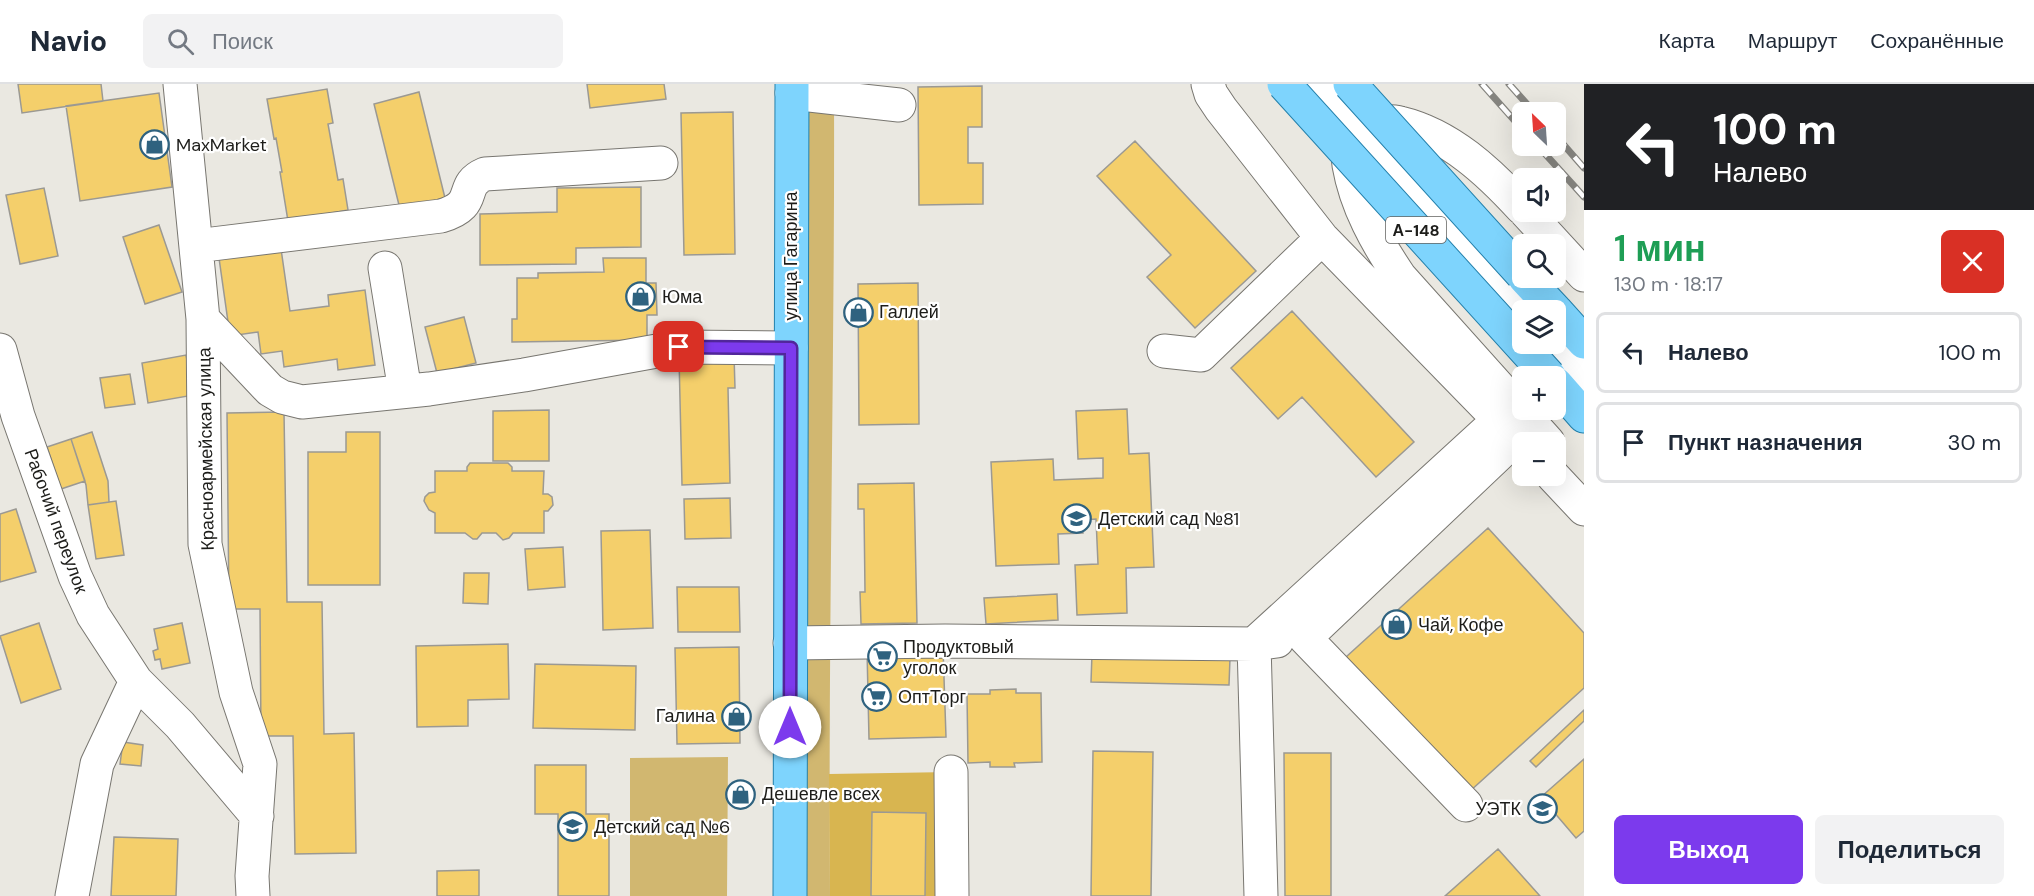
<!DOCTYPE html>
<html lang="ru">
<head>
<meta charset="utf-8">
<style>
  :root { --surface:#fff; --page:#f2f2f3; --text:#1f2937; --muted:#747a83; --line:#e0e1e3; --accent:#7c3aed }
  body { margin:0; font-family:"DM Sans",sans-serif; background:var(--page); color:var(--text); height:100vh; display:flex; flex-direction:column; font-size:22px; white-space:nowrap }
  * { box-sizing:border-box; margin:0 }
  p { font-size:20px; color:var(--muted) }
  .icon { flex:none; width:33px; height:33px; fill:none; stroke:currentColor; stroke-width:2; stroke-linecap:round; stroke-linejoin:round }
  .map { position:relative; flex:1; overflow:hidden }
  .panel { display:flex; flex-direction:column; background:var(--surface); width:450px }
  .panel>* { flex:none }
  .guide { background:#202124; color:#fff; overflow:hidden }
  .needle { width:39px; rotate:335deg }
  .controls { position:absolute; left:1512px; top:18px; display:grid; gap:12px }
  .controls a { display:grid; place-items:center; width:54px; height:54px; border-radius:9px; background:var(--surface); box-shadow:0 6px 24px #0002; font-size:30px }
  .pin { position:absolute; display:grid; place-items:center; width:51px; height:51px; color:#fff; margin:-26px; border-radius:12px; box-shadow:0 3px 9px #0006 }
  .me { position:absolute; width:66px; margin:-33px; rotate:0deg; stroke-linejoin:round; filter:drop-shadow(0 0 4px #0008) }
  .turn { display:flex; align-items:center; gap:21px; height:126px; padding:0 30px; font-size:27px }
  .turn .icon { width:78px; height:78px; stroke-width:2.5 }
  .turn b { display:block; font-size:42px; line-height:51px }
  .round { display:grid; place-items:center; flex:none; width:63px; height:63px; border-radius:9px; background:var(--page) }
  .summary { display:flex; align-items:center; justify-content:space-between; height:102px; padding:0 30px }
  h1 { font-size:36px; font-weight:600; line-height:45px; color:#1e9e55 }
  .primary-button { display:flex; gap:12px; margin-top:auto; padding:12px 30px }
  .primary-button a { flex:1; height:69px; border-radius:9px; background:var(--accent); color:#fff; font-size:24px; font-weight:600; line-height:69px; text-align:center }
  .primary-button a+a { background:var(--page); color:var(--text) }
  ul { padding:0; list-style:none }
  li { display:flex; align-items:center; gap:18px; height:81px; margin:0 12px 9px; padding:0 18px; border:3px solid var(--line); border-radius:9px }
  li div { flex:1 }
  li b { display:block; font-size:22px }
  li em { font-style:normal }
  header { display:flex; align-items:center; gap:36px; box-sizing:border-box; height:84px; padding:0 30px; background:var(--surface); border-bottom:2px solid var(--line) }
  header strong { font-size:28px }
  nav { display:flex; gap:33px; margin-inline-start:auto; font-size:21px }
  .search { width:420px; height:54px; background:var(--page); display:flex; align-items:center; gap:15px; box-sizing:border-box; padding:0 21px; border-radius:9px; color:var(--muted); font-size:22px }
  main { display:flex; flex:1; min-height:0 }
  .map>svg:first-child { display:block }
  .green { fill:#d1b770 }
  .forest { fill:#d8b550 }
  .building { fill:#f4cf6b; stroke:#9b9993; stroke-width:1.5 }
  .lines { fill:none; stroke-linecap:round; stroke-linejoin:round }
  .minor-casing { stroke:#787670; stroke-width:35 }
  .major-casing { stroke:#2481ac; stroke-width:35 }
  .minor { stroke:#fff; stroke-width:33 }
  .major { stroke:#7ed4fd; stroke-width:33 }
  .rail-casing { stroke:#85847f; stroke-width:7 }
  .rail { stroke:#fff; stroke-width:4.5; stroke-dasharray:14; stroke-linecap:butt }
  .major-bridge-casing { stroke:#2481ac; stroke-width:35; stroke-linecap:butt }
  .major-bridge { stroke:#7ed4fd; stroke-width:33 }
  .route-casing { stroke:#51269a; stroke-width:15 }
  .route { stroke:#7c3aed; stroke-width:10 }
  .labels { text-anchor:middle; stroke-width:4.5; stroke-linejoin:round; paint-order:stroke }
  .shield { fill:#fff; stroke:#61615f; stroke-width:1.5 }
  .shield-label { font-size:16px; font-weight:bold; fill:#1d1d1a }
  .poi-label { font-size:18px; fill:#1d1d1a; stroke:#fff; text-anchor:start }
  .street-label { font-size:18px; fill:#1d1d1a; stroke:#fff }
</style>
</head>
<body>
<header>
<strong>Navio</strong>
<div class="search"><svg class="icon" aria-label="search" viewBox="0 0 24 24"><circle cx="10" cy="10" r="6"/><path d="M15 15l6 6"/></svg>Поиск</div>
<nav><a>Карта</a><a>Маршрут</a><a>Сохранённые</a></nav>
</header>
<main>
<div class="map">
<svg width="1584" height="812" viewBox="0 0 1584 812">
  <rect width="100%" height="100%" fill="#eae8e1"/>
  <path class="green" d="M792,0H834C835,271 828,541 830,812H790Z
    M728,673L727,812H630V674Z"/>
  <path class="forest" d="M951,688L952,812H830L829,690Z"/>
  <path class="building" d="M18,0H101L103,17L22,29Z
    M587,0H664L666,15L590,24Z
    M982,2V43H968V79H983V120L919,121L918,3Z
    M327,5L333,39L328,40L338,96L343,95L348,126L288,137L280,88H282L276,54L274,55L267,15Z
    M419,8L445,114L400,125L374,20Z
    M159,9L172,103L80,117L66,22Z
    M733,28L735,170L684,171L681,29Z
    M1135,57L1256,187L1195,244L1147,193L1171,171L1097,92Z
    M641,103V163L576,164V180L480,181V130L557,128V104Z
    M44,104L58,172L20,180L6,111Z
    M159,141L182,208L145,220L123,153Z
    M280,158L290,227L329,222L328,211L365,206L375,281L338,286L337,275L284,283L282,267L261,270L258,248L230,252L218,167Z
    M603,174H646V199H656L657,231H647V256L512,258V235H517V194H538V189L604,188Z
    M918,199L919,340L859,341L858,200Z
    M1292,227L1414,358L1376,393L1302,313L1278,335L1231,284Z
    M464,233L476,279L437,289L425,243Z
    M186,271L194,311L148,319L142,279Z
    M734,271L735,304H728L730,399L682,401L679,273Z
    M130,290L135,320L105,324L100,294Z
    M1127,325L1129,370L1149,369L1154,483L1126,484L1127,529L1077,531L1075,481L1098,480L1096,435L1082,436L1083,449L1058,450L1059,480L996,482L991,378L1053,375L1054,396L1103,394V374L1078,375L1076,327Z
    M549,326V377H493V327Z
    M284,328L287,518H322L324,650L354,649L356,769L295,770L293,652H261L260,525H229L227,329Z
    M92,348L108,397L109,418L88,421L86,401L71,355Z
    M346,348H380V501H308V368H346Z
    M71,355L85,397L61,405L47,363Z
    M470,379H508L512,383V387H544L543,410H548L552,413L553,421L548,427H544V449H513L509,454L503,456L496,449H482L477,455H473L465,449H435V429L429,426L424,417L425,413L429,409L435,408V387H467V383Z
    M914,399L917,539L861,540L860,508H865L864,425H858V400Z
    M730,414L731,454L685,455L684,415Z
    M116,417L124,471L96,475L88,421Z
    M16,425L36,488L0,498V430Z
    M1488,444L1584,549V604L1469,708L1346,573Z
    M650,446L653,544L603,546L601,447Z
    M563,463L565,503L528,506L525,465Z
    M464,489H489L488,520L463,519Z
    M677,503H739L740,548H678Z
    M1057,510L1058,536L986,540L984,514Z
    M39,539L61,605L21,619L0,552Z
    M182,539L190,579L162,585L160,575L155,576L153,567L158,565L154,545Z
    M508,560L509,615L468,616V642L417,643L416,562Z
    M739,563L740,659L677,660L675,564Z
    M943,564L946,653L869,655L867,566Z
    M1092,570L1230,574L1229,601L1091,598Z
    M535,580L636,582L635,646L533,644Z
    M1016,605V609H1041L1042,678L1014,679L1015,683H990V678L968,679L967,610H990V606Z
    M1584,626V637L1536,683L1530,677Z
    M123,658L143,661L141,682L120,680Z
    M1093,667L1153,668L1151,812H1091Z
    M1284,669H1331V812H1285Z
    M1584,675V747L1576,754L1541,713Z
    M535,681H586V730H609V812H558V730H535Z
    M872,728L926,729L925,812H871Z
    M114,753L178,755L176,812H111Z
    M1498,765L1540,812H1445Z
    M479,786V812H437V787Z"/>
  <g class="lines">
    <defs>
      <path id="minor" d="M180,0L203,235L205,460L236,608L260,680L252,792L253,812
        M1208,0L1211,10L1221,25L1322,154L1515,352
        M1319,0L1522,229
        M792,9L899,21
        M1346,31C1352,48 1346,63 1349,81C1356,122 1377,159 1400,193L1548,358
        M1368,38C1378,38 1390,36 1400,39C1450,51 1489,88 1522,124
        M1526,128L1584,191
        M196,162L441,132C481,120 457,102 485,90L661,79
        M385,184L405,307
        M203,235L270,306L282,313L302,318L429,305L524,291L679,263L791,264
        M1550,260L1584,297
        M0,266L18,332L75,492L93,531L136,597L180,641L257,732
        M1164,267L1201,271L1322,154
        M1553,392L1584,425
        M790,559L945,557L1254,560L1277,557
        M951,688L952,812
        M1466,721L1305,554L1517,353
        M72,812L97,680L136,597
        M1261,812L1254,560L1499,336"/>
      <path id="major" d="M1525,194L1555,226
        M1556,227L1584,258
        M1556,300L1584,332
        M790,812L792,0"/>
    </defs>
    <use href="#minor" class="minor-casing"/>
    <use href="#major" class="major-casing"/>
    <use href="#minor" class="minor"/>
    <use href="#major" class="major"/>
    <defs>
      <path id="rail" d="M1482,0L1522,45
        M1509,0L1534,28
        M1556,52L1584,84
        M1538,62L1584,113"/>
    </defs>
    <use href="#rail" class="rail-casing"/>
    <use href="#rail" class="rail"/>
    <defs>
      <path id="major-bridge" d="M1284,0L1549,292
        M1350,0L1522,190"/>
    </defs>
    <use href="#major-bridge" class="major-bridge-casing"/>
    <use href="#major-bridge" class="major-bridge"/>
  </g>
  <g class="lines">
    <defs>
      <path id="route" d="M679,263L791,264L790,643"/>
    </defs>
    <use href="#route" class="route-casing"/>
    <use href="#route" class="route"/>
  </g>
  <defs>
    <symbol id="shop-ring" viewBox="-11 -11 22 22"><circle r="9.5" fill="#fff" stroke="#2f627f" stroke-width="1.5"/><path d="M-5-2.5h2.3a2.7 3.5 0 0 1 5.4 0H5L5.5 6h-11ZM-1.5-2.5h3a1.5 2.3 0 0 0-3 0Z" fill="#2f627f"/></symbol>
    <symbol id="school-ring" viewBox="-11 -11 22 22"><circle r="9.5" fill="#fff" stroke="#2f627f" stroke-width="1.5"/><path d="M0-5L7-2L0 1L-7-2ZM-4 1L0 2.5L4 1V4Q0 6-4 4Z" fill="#2f627f"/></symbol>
    <symbol id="supermarket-ring" viewBox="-11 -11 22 22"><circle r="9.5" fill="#fff" stroke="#2f627f" stroke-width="1.5"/><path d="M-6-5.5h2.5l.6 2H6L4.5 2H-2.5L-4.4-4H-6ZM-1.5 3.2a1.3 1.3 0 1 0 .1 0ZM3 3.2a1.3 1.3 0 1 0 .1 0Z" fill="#2f627f"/></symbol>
    <symbol id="university-ring" viewBox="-11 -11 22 22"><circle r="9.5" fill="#fff" stroke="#2f627f" stroke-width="1.5"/><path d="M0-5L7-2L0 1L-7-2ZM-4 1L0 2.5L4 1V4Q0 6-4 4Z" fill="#2f627f"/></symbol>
  </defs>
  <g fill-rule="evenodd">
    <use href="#shop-ring" x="138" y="44" width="33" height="33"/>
    <use href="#shop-ring" x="624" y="196" width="33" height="33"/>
    <use href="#shop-ring" x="842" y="212" width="33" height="33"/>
    <use href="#school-ring" x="1060" y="418" width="33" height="33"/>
    <use href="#shop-ring" x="1380" y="524" width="33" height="33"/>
    <use href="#supermarket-ring" x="866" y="556" width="33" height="33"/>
    <use href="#supermarket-ring" x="860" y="596" width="33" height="33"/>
    <use href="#shop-ring" x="720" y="616" width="33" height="33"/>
    <use href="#shop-ring" x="724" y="694" width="33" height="33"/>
    <use href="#university-ring" x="1526" y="708" width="33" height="33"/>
    <use href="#school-ring" x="556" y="726" width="33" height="33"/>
  </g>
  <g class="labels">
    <rect class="shield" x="1386" y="133" width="60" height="26" rx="4.5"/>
    <g class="shield-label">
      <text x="1416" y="152">А-148</text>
    </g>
    <g class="poi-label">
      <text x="176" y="67">MaxMarket</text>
      <text x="662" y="219">Юма</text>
      <text x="879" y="234">Галлей</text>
      <text x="1098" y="441">Детский сад №81</text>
      <text x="1418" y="547">Чай, Кофе</text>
      <text x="903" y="569">Продуктовый<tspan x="903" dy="21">уголок</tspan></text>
      <text x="898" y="619">ОптТорг</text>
      <text x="715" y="638" text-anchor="end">Галина</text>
      <text x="762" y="716">Дешевле всех</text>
      <text x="1521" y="731" text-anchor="end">УЭТК</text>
      <text x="594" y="749">Детский сад №6</text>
    </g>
    <g class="street-label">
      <text transform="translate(791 172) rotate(-90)" y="6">улица Гагарина</text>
      <text transform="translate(206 365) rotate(-91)" y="6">Красноармейская улица</text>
      <text transform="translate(56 437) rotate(70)" y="6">Рабочий переулок</text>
    </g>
  </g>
</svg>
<div class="controls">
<a><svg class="needle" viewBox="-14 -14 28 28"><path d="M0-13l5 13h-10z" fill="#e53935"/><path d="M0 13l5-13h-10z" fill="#747a83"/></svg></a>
<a><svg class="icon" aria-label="sound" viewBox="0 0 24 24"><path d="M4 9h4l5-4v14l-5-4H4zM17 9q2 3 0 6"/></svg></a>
<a><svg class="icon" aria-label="search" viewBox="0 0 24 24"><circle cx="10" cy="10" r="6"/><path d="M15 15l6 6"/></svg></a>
<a><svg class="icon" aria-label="layers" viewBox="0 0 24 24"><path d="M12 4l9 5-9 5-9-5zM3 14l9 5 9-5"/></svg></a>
<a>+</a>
<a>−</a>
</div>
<div class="pin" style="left:679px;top:263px;background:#d93025"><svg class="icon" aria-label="arrive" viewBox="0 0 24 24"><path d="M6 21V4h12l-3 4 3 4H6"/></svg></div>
<svg class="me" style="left:790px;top:643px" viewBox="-20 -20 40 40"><circle r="19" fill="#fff"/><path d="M0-13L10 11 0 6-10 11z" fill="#7c3aed"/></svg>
</div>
<section class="panel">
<div class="guide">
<div class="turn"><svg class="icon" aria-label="left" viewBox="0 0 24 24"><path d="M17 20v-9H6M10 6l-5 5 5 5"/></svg><div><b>100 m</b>Налево</div></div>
</div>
<div class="summary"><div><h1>1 мин</h1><p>130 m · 18:17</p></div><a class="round" style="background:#d93025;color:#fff"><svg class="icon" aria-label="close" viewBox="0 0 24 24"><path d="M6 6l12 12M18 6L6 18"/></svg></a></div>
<ul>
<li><svg class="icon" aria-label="left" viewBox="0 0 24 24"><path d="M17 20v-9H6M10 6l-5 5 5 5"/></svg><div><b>Налево</b></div><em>100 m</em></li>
<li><svg class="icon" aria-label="arrive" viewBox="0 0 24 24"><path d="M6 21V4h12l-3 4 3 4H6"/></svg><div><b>Пункт назначения</b></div><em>30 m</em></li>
</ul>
<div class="primary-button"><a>Выход</a><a>Поделиться</a></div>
</section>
</main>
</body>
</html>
